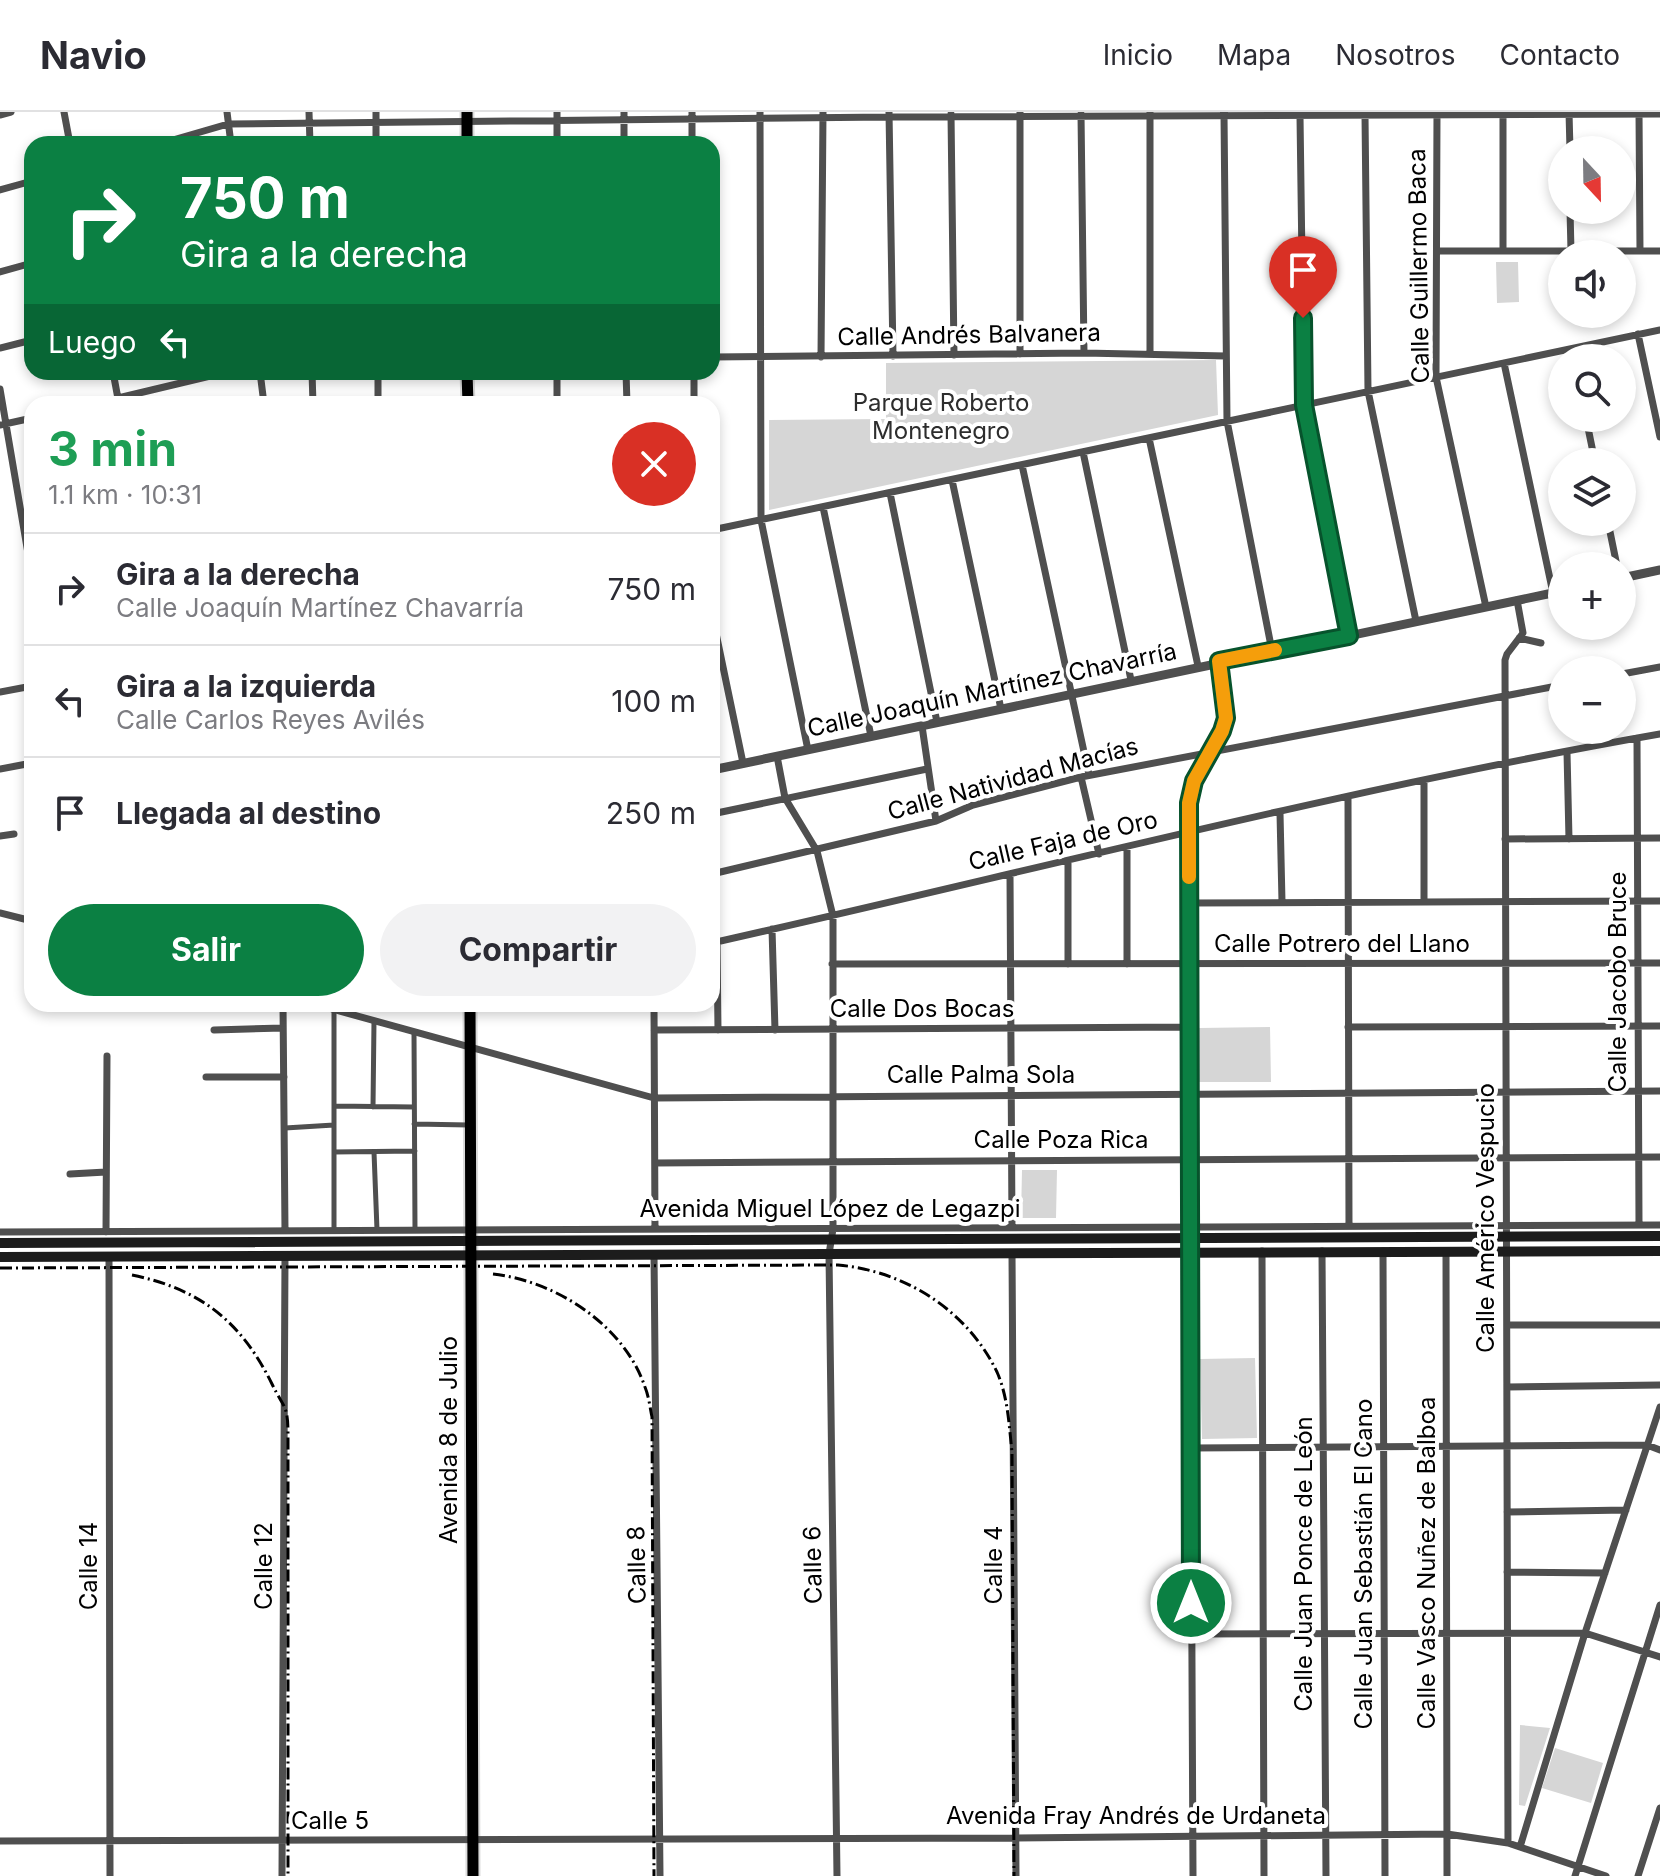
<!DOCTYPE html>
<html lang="es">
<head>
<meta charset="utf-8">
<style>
  :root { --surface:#fff; --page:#f2f2f3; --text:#2b2b33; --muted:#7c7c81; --line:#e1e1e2; --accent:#0b8043 }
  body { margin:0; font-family:Inter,sans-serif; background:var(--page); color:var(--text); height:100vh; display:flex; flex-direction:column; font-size:30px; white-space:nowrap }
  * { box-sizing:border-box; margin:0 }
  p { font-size:26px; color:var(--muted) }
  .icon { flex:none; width:44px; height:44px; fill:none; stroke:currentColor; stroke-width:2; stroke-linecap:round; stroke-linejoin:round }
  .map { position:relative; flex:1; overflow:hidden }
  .panel { position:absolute; left:24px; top:284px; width:696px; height:616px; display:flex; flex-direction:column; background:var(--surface); border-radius:24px; box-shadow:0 4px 12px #0003 }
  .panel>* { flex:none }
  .hud { position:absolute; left:24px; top:24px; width:696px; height:244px; border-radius:24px; box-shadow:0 4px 12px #0003; background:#0b8043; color:#fff; overflow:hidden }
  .needle { width:52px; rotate:158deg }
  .tools { position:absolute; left:1548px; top:24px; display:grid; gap:16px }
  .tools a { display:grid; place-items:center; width:88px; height:88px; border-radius:50%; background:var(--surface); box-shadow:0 4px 12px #0003; font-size:40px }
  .pin { position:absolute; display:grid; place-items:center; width:68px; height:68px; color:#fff; margin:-82px -34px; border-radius:50% 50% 50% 0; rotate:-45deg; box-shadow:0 0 8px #0007 }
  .pin .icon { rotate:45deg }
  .me { position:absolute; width:88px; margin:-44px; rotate:0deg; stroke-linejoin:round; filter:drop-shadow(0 0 6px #0008) }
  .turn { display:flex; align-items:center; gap:28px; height:168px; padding:0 24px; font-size:36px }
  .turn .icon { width:104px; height:104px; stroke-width:2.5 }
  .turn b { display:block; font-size:56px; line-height:68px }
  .then { display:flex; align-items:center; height:76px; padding:0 24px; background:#0003; gap:16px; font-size:30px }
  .round { display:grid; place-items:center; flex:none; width:84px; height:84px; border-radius:42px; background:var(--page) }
  .headline { display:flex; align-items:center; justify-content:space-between; height:136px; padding:0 24px }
  h1 { font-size:48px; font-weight:700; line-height:60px; color:#1e9e55 }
  .cta { display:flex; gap:16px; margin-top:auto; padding:16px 24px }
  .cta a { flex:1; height:92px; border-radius:48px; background:var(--accent); color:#fff; font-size:32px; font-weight:700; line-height:92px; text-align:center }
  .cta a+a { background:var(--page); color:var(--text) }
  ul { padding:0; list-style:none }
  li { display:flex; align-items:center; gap:24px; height:112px; padding:0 24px; border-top:2px solid var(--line) }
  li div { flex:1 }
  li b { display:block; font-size:30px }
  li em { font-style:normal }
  header { display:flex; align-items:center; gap:48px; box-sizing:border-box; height:112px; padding:0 40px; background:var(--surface); border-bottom:2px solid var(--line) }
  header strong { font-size:38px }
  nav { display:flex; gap:44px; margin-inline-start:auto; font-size:28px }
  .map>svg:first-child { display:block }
  .green { fill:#d6d6d6 }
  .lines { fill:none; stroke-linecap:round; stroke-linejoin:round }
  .primary-casing { stroke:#dbdbdb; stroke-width:15 }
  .pedestrian { stroke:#4f4f4f; stroke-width:5 }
  .minor { stroke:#4f4f4f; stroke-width:7 }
  .tertiary { stroke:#4f4f4f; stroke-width:9 }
  .secondary { stroke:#1c1c1c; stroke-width:10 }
  .primary { stroke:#000; stroke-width:11 }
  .rail { stroke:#000; stroke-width:3; stroke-dasharray:12 4 2 4; stroke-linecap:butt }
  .route-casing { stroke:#07532c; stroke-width:20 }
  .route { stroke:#0b8043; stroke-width:14 }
  .slow { stroke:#f59e0b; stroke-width:14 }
  .labels { text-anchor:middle; stroke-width:8; stroke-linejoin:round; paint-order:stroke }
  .street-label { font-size:24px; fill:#000; stroke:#fff }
  .park-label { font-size:24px; fill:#2d2d2d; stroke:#fff }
</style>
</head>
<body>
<header>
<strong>Navio</strong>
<nav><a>Inicio</a><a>Mapa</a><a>Nosotros</a><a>Contacto</a></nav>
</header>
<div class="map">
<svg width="1660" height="1764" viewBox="0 0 1660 1764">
  <rect width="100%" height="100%" fill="#fff"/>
  <path class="green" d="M1496,150H1518L1519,190L1497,191Z
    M1216,248L1218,303L769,398V308L886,307V251Z
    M1270,915L1271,970H1199V916Z
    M1022,1058H1057L1056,1106H1021Z
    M1255,1246L1257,1326L1202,1327L1200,1247Z
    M1520,1613L1550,1616L1525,1694L1519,1693Z
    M1555,1636L1603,1651L1591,1691L1542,1676Z"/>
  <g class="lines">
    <defs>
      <path id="primary" d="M467,0V32
        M467,260L468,292
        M470,892L473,1764"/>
    </defs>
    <use href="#primary" class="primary-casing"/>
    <path class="pedestrian" d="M334,898V1119
      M414,920L415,1118
      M334,994L414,995
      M373,995L374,909
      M414,1012L469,1013
      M285,1016L334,1013
      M334,1040L415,1039
      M374,1040L377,1118"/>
    <path class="minor" d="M64,0L70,32
      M227,0L231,32
      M309,0L310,32
      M376,0V32
      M557,0V32
      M624,0V32
      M692,0V32
      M760,0L761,408L808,638
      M889,0L893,244
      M1020,0V242
      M1150,0V242
      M1437,0L1436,265L1486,495
      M1503,0V139
      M1569,0L1570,38
      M1639,0L1640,139
      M951,2L954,243
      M1081,2L1084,241
      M1224,2L1227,309L1272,539
      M0,3L11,0
      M1365,3L1368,279L1416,509
      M1300,4L1304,293L1349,524
      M159,32L228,12L889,5L1660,2
      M0,78L32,69
      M1570,98L1571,139
      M1438,139H1660
      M0,160L32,151
      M1638,222L1660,325
      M0,236L32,228
      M712,245L1084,241L1226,244
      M821,245L823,0
      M1504,251L1553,481
      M113,260L119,292
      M260,260L264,292
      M312,260L313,292
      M378,260V292
      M557,260V292
      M626,260L627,292
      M694,260V292
      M0,277L32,465
      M93,292L227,260
      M1586,306L1595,350
      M0,313L32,306
      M1149,326L1198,554
      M1083,340L1131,568
      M1022,353L1089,663
      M952,368L1001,597
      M890,381L937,610
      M823,395L871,624
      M1608,410L1617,454
      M712,418L1660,218
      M712,502L743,651
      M1519,526L1541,531
      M1622,562L1660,555
      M0,580L32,574
      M922,614L936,709
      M1637,626L1639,1113
      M1567,640L1569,727
      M777,644L785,686L817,739L833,804V1117L829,1142L837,1764
      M0,657L32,651
      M1081,665L1099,742
      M1348,686L1349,1114
      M1280,701L1282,790
      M712,702L927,657
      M0,724L14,722
      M1505,727L1660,726
      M1068,749V852
      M712,762L936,709L973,693L1081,665L1562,573
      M1010,762L1012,1116
      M1424,790V669
      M1189,791L1660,789
      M0,801L32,809
      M772,817L775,918
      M717,830L718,918
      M712,831C1027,760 1341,678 1660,622
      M832,852L1660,851
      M1127,852V735
      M283,892L285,1119
      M314,892L654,986L1660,979
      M654,892L655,1117
      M1348,915L1660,914
      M214,918L283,916
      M654,918L1190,915
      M206,965H284
      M655,1051L1660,1045
      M70,1062L106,1060
      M0,1120L1660,1113
      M106,1120L107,944
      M1262,1139L1264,1764
      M1322,1139L1326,1764
      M1383,1139L1385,1764
      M1446,1139L1447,1764
      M1012,1141L1016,1764
      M654,1142L660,1764
      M109,1144L110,1764
      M1507,1213H1660
      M1507,1275L1660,1273
      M1191,1336L1647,1333L1660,1338
      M1507,1400L1626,1398
      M1507,1460L1605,1461
      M1191,1522L1585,1521L1660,1545
      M0,1729L1016,1726L1447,1722L1508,1731L1606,1764
      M1508,1731L1505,548L1507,542L1523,521L1517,488
      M1520,1735L1585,1521L1660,1295
      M282,1764L285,1144
      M1193,1764L1188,720L1189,691L1194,669L1222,619L1226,606L1219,549
      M1575,1764L1660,1493
      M1638,1764L1660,1696"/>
    <path class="tertiary" d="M1622,466L1660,458
      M712,658L1562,479"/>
    <path class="secondary" d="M0,1131L1660,1124
      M0,1145L1660,1139"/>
    <use href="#primary" class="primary"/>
    <path class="rail" d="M0,1156L838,1153C905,1159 967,1198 997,1260C1008,1285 1009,1313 1012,1340L1014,1764
      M493,1162C556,1169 624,1213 645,1275C649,1285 650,1296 652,1305L654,1764
      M132,1163C200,1177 241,1209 272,1272C284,1297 288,1292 288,1323V1764"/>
  </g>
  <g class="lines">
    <defs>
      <path id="route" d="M1191,1491L1189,691L1194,669L1222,619L1226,606L1219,549L1349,524L1304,293L1303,206"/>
    </defs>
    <use href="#route" class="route-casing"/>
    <use href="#route" class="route"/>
    <path class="slow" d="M1189,765V691L1194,669L1222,619L1226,606L1219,549L1275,538"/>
  </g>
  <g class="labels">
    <g class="street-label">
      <text transform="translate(1419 154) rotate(-91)" y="8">Calle Guillermo Baca</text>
      <text transform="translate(969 223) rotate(-1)" y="8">Calle Andrés Balvanera</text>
      <text transform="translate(992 578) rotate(-12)" y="8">Calle Joaquín Martínez Chavarría</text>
      <text transform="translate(1013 667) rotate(-15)" y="8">Calle Natividad Macías</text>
      <text transform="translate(1063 729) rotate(-13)" y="8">Calle Faja de Oro</text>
      <text x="1342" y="840">Calle Potrero del Llano</text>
      <text transform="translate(1618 870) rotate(-90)" y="8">Calle Jacobo Bruce</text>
      <text x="922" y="905">Calle Dos Bocas</text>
      <text x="981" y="971">Calle Palma Sola</text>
      <text x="1061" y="1036">Calle Poza Rica</text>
      <text x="830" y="1105">Avenida Miguel López de Legazpi</text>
      <text transform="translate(1486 1106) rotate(-90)" y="8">Calle Américo Vespucio</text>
      <text transform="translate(449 1328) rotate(-90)" y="8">Avenida 8 de Julio</text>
      <text transform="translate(1427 1451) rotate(-90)" y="8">Calle Vasco Nuñez de Balboa</text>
      <text transform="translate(1304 1452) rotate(-90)" y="8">Calle Juan Ponce de León</text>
      <text transform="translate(1364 1452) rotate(-90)" y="8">Calle Juan Sebastián El Cano</text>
      <text transform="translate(637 1453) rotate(-91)" y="8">Calle 8</text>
      <text transform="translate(813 1453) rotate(-91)" y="8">Calle 6</text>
      <text transform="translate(994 1453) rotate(-90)" y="8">Calle 4</text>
      <text transform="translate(89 1454) rotate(-90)" y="8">Calle 14</text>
      <text transform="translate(264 1454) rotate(-90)" y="8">Calle 12</text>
      <text x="1136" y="1712">Avenida Fray Andrés de Urdaneta</text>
      <text x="330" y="1717">Calle 5</text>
    </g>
    <g class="park-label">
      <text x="941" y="299">Parque Roberto<tspan x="941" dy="28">Montenegro</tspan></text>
    </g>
  </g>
</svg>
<div class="tools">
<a><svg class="needle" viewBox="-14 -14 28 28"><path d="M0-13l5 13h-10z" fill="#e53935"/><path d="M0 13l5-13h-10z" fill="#7c7c81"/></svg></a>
<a><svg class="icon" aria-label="sound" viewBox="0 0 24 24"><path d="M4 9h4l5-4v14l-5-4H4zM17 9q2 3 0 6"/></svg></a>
<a><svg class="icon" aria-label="search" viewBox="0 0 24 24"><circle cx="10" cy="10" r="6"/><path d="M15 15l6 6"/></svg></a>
<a><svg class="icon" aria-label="layers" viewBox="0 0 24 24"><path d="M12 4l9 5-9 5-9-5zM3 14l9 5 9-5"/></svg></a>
<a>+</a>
<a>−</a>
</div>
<div class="pin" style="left:1303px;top:206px;background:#d93025"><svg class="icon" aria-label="arrive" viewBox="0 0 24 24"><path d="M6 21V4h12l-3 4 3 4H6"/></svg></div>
<svg class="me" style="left:1191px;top:1491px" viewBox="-20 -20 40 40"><circle r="17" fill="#0b8043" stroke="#fff" stroke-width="3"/><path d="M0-11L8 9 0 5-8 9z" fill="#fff"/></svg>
<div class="hud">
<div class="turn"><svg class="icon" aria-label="right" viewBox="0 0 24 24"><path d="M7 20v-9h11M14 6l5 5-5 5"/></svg><div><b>750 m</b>Gira a la derecha</div></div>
<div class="then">Luego<svg class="icon" aria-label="left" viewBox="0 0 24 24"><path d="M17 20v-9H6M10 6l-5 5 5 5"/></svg></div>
</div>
<section class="panel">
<div class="headline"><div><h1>3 min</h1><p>1.1 km · 10:31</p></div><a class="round" style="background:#d93025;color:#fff"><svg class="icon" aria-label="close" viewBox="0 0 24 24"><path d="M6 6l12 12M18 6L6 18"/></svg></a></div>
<ul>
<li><svg class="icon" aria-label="right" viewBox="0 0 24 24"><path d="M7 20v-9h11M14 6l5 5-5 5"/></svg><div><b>Gira a la derecha</b><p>Calle Joaquín Martínez Chavarría</p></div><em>750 m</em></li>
<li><svg class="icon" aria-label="left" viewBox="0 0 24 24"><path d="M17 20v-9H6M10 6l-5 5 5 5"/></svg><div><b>Gira a la izquierda</b><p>Calle Carlos Reyes Avilés</p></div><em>100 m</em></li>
<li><svg class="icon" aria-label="arrive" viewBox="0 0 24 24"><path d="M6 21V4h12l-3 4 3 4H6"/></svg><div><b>Llegada al destino</b></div><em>250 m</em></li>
</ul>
<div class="cta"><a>Salir</a><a>Compartir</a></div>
</section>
</div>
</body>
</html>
